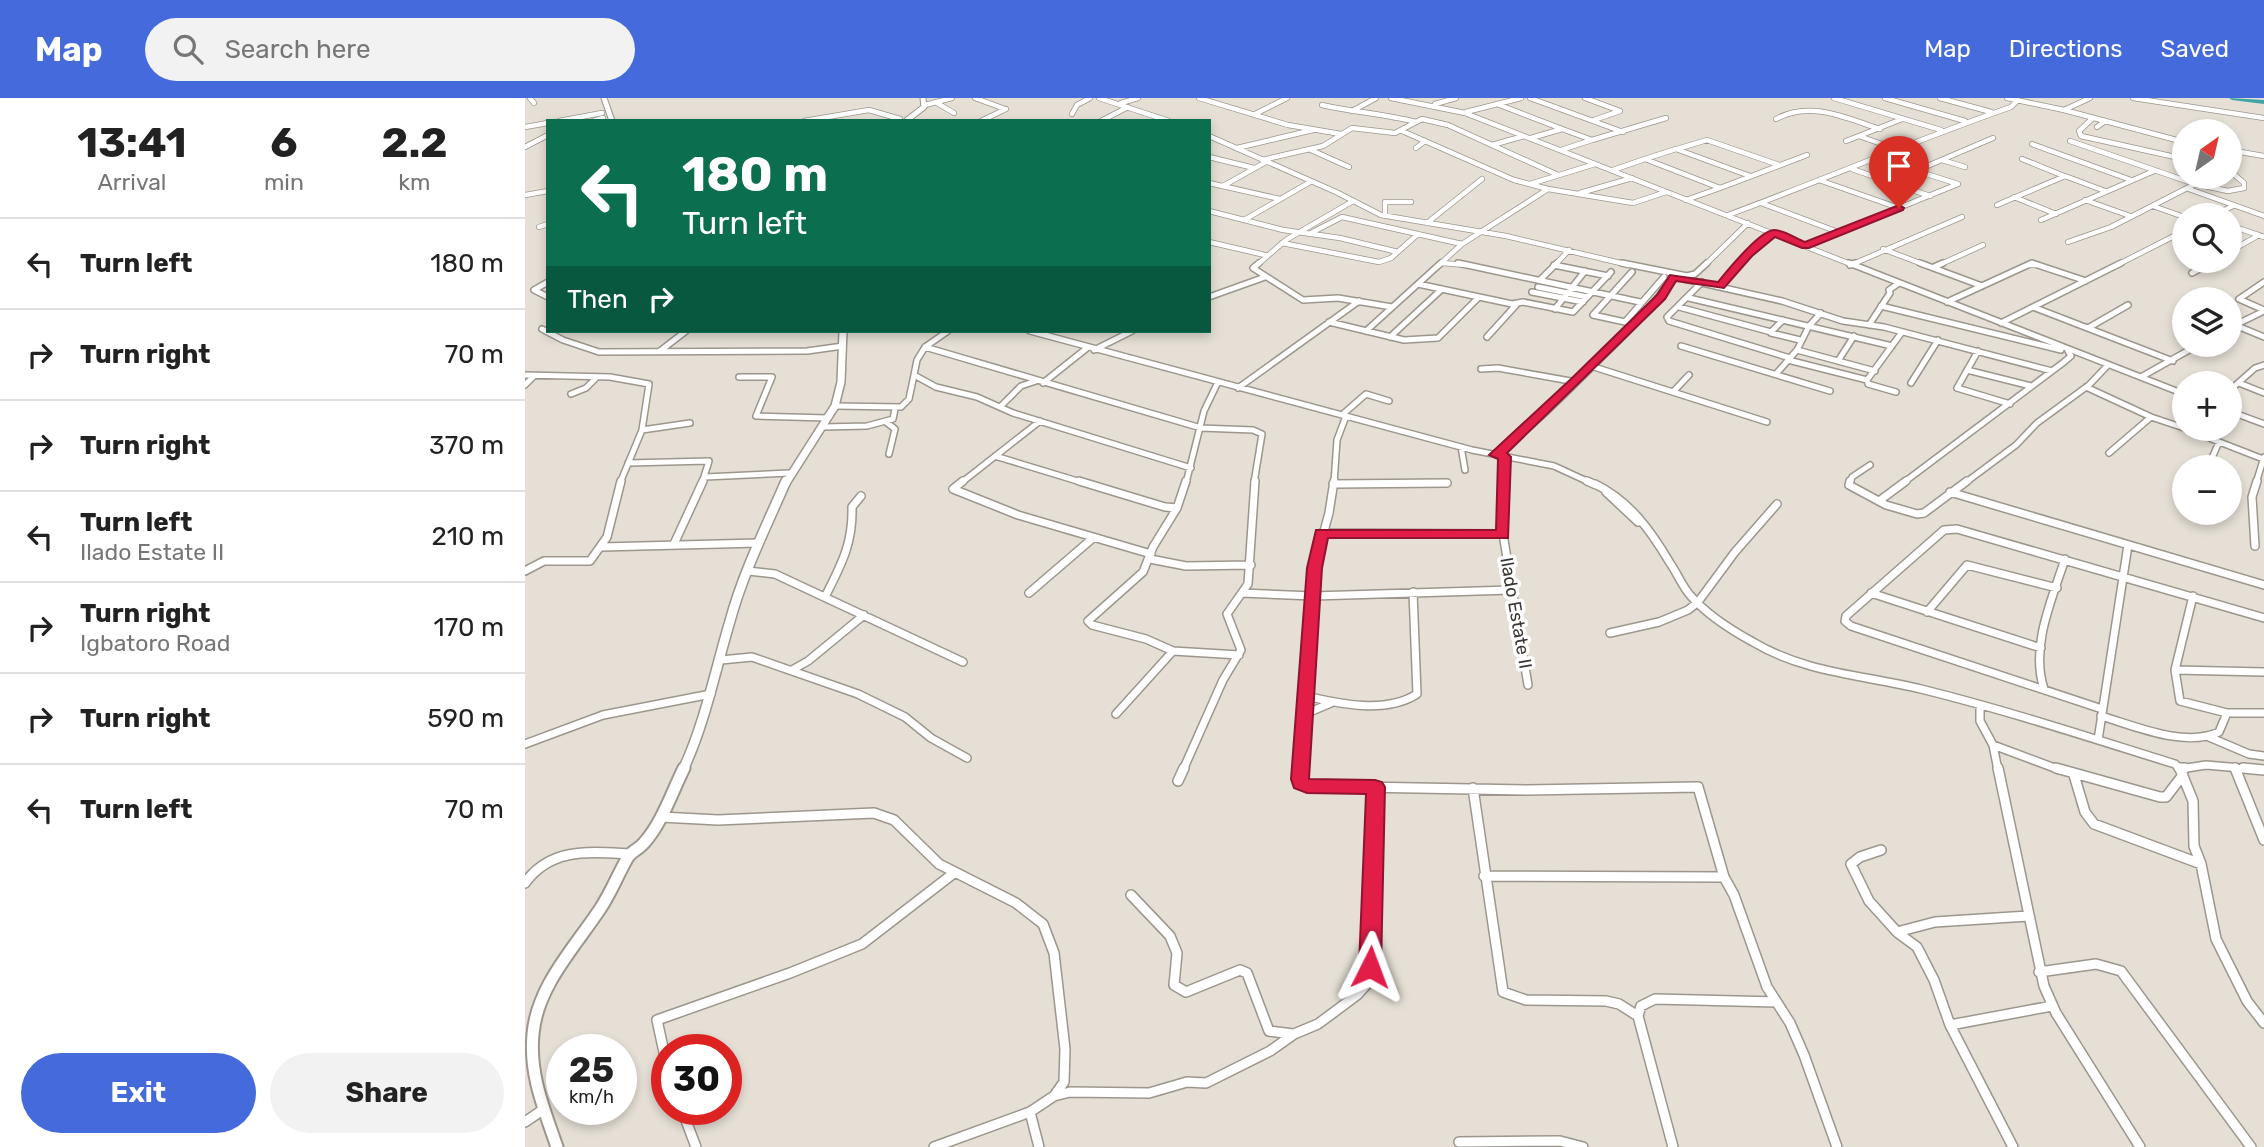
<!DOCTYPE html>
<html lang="en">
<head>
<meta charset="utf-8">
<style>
  :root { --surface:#fff; --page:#f2f2f2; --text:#222; --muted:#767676; --line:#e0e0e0; --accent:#456adc }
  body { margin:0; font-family:Rubik,sans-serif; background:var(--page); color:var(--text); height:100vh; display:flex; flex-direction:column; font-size:26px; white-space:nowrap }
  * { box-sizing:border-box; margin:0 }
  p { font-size:23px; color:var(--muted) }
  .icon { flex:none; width:38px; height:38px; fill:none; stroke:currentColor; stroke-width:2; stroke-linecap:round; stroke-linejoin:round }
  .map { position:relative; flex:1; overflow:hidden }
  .side { display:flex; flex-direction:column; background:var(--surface); width:525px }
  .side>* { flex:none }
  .top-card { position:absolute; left:21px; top:21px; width:665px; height:214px; border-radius:0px; box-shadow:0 4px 10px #0003; background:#0b6e4f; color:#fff; overflow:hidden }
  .needle { width:46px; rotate:34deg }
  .controls { position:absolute; left:1647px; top:21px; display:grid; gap:14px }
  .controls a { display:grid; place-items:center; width:70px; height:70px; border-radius:50%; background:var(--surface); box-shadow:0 4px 10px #0003; font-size:35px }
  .speed { position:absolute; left:21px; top:936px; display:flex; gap:14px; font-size:35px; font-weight:700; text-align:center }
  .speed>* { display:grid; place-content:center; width:91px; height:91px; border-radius:50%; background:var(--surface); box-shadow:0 4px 10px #0003; line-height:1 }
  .speed small { font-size:18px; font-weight:400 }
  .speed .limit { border:10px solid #d22; background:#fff; color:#111 }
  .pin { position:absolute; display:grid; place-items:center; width:60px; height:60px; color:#fff; margin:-72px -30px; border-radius:50% 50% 50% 0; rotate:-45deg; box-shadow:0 0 7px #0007 }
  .pin .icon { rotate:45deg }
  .me { position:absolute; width:77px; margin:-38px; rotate:3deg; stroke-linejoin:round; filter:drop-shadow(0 0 5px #0008) }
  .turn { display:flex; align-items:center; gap:24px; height:147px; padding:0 21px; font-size:32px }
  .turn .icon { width:91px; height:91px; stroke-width:2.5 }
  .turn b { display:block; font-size:49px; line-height:60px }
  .then { display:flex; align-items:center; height:66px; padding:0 21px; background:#0003; gap:14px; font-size:26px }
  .eta { display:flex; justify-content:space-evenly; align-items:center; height:119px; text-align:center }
  .eta b { font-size:42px; font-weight:700; line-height:49px }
  .cta { display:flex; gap:14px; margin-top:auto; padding:14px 21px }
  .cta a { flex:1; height:80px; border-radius:42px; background:var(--accent); color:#fff; font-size:28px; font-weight:700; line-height:80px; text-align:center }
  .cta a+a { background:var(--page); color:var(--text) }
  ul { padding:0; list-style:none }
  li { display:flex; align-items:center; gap:21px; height:91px; padding:0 21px; border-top:2px solid var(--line) }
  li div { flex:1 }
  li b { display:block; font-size:26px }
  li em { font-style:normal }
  header { display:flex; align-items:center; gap:42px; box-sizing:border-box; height:98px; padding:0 35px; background:var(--accent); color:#fff }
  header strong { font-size:33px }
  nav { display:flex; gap:38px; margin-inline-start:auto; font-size:24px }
  .search { width:490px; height:63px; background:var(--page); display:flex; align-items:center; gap:18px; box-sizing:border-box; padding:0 24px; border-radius:38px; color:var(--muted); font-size:26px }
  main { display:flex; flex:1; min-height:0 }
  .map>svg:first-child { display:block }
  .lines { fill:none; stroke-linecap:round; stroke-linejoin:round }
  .river { fill:#3ea5a5; fill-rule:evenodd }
  .minor-far3-casing { stroke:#9c968d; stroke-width:6 }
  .minor-far2-casing { stroke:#9c968d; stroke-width:8 }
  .minor-far1-casing { stroke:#9c968d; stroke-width:10 }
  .minor-casing { stroke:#9c968d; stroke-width:12 }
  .tertiary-far3-casing { stroke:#9c968d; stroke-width:7 }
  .tertiary-far2-casing { stroke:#9c968d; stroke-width:10 }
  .tertiary-far1-casing { stroke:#9c968d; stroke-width:12 }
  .tertiary-casing { stroke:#9c968d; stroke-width:15 }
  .minor-far3 { stroke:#fff; stroke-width:4.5 }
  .minor-far2 { stroke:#fff; stroke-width:5 }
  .minor-far1 { stroke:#fff; stroke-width:7 }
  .minor { stroke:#fff; stroke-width:9 }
  .tertiary-far3 { stroke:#fff; stroke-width:5 }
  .tertiary-far2 { stroke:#fff; stroke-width:7 }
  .tertiary-far1 { stroke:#fff; stroke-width:9 }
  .tertiary { stroke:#fff; stroke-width:11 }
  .route { fill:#e11d48; stroke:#92132f; stroke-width:2 }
  .labels { text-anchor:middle; stroke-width:7; stroke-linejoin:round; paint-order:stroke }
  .street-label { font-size:18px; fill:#393733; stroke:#fff }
</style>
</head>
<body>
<header>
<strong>Map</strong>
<div class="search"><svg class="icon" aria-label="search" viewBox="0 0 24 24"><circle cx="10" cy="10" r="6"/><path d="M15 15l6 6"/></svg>Search here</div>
<nav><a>Map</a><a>Directions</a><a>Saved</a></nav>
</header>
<main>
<section class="side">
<div class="eta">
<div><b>13:41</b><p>Arrival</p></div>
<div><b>6</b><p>min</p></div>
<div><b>2.2</b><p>km</p></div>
</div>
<ul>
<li><svg class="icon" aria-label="left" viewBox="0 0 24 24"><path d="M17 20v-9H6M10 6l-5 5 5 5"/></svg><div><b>Turn left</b></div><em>180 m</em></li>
<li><svg class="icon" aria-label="right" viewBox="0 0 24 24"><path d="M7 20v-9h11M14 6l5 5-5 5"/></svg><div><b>Turn right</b></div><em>70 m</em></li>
<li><svg class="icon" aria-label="right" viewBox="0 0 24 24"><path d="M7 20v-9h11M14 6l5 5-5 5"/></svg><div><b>Turn right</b></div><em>370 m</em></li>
<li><svg class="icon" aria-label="left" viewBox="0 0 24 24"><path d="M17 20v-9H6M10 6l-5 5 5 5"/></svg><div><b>Turn left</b><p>Ilado Estate II</p></div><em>210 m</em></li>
<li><svg class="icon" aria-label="right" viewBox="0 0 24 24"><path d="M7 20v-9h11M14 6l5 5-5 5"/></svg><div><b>Turn right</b><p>Igbatoro Road</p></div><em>170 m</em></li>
<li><svg class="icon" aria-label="right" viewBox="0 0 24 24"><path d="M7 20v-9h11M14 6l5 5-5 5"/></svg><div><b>Turn right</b></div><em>590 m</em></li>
<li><svg class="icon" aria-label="left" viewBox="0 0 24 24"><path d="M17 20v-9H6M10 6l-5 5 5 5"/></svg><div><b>Turn left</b></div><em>70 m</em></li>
</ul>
<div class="cta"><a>Exit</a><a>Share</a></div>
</section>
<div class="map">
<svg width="1739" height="1049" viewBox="0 0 1739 1049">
  <rect width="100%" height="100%" fill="#e5dfd5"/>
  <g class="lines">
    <path class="river" d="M1704,0L1739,2V6L1707,2Z"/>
    <defs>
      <path id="minor-far3" d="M5,0L9,5
        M450,0L480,11
        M574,0L644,23
        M674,0L763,27L816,36
        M866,0L940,15L1328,167
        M1005,0L1098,34
        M1060,0L1095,13L1069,22
        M1309,0L1416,32
        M1360,0L1440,23
        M1415,0L1466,14
        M1482,0L1539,12L1659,44
        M1608,0L1739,20
        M412,5L429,15
        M596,5L613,0
        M910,6L931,0
        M972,6L1037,31L1006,40
        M400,7L427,0
        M797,7C828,14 860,16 891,24
        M1539,12L1565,0
        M827,13L851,0
        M941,14L996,0
        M547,16L552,7L565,0
        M730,16L762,0
        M1568,20L1554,33L1556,38L1659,61
        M1251,21C1285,2 1321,20 1355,31
        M34,23L77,15
        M68,23L78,20
        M279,23L344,12L375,21
        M456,23L481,11
        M576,23L603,9
        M0,29L23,25
        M1572,29L1580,23
        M877,33L989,82L1023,91L1108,105L1141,94
        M684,38L811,94L856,117L981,138L1104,167
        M1067,42L1141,20
        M1321,43L1334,38
        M1545,43L1670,86L1703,93L1719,90V85L1704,72
        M1507,46L1606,82
        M967,47L999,38
        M0,49L23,37
        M712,50L788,32
        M891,50L900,43
        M1152,51L1182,42L1254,67
        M1371,51L1334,38L1377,21
        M786,52L824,69
        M1036,52L1067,42L1037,31
        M1704,52L1739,58
        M684,59L729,70
        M1120,61L1151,51L1225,78
        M1497,61L1539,78
        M737,62L798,48L827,30L870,35L897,21L923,27L1033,77
        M1417,62L1440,69
        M1327,71L1405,98
        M1088,72L1120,61L1195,90L1161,102
        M1393,72L1468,40
        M1294,82L1374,110
        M684,85L755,101
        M1005,86L1070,66
        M698,88L741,64
        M1195,90L1282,57
        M1664,91L1739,118
        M1055,95L1107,80
        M0,97L23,93
        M1489,99L1531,116
        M1560,102L1605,118
        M1236,105L1313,134
        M1472,107L1540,78L1580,93
        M1628,108L1659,119
        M684,113L758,132L815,140L873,154
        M1203,117C1298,82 1391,42 1486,9L1493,2
        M1689,117L1708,108
        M860,118V104H886
        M719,122L785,84
        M1516,122L1629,73
        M902,125L957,81
        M1704,127L1739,139
        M14,129L23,126
        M784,136L817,119L937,146
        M684,144L740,157
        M1543,144L1586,129L1670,86
        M757,145L854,164L866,160L893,136
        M1280,148L1433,86L1351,60
        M1358,151L1400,167
        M1704,154L1734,137
        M917,165L941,167
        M732,167L761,142L828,103
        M914,167L937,146L1023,91
        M1030,167L1044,152
        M1180,167L1223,125
        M1214,167L1249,135
        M1326,167L1437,119
        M1414,167L1458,147
        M1503,167H1512
        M1592,167L1659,133
        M1682,167L1689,163"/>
      <path id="minor-far2" d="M734,165L728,170L778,202L813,200L867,209
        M933,165L1115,204
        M1097,165L1162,178L1170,176L1182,165
        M1324,165L1659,296
        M1395,165L1457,188
        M1029,167L1083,178
        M1325,167L1330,165
        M1409,169L1418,165
        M1107,174L1068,217L1100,224L1139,179
        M1667,175L1686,165
        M1159,181L1257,203L1318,223L1359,229L1527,273
        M1015,182L1032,165
        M23,184L9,192L23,199
        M1177,184L1142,219L1144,223L1265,260
        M1739,184L1714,201L1739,212
        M893,186L987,206L998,204L1048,214L1086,174
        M1195,188L1216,165
        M1013,189L1062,199
        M1007,194L1058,204
        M684,199L740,179
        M1164,200L1367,248
        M1422,204L1507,165L1561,183
        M1356,208L1536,252
        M1154,209L1246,234L1258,222
        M1508,209L1648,263
        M1030,211L1060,173
        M804,224L879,242L913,240L953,200
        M1476,225L1596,165
        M1344,227L1365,195L1364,192L1374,185
        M1710,227L1739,239
        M1563,230L1603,207
        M1704,230L1739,213
        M17,231L38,242L74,254L282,253L318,248
        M423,233L400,249L676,330L728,332L737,336L729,385
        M505,233L947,352L1029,368L1066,385
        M841,233L916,165
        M1246,235L1275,242
        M865,239L917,191
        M962,239L992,206
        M1156,248L1305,293
        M400,249L392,262L389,277L411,289L452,299L488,315L666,370
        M569,252L607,233
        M1272,252L1284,228L1296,215
        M135,253L161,233
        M1453,253L1432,290L1485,306
        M1263,262L1342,282L1377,234
        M1313,263L1329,238
        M1066,268L1242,324
        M956,271L973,270L1051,284
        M1442,272L1506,288
        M1251,276L1272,252L1350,273
        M0,277L85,279L124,286L117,332L95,385
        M214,279H247L231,318L302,320
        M1616,279L1673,247
        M1342,282L1343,286L1371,294
        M518,285L562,250
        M1386,285L1413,242
        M1714,285L1739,295
        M0,287L9,278
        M1561,289L1626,319L1584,355
        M713,290L834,203
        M1704,293L1730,270L1739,267
        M1148,294L1164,277
        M46,296L61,290L72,279
        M310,308L376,309L384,301L389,277
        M476,308L496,288L511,283
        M1704,313L1739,326
        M817,317L841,296L864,303
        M1626,319L1659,330
        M361,324L370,331L364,356
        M298,329L342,328L368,321L370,311
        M1661,331L1738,361
        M117,332L165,325
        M936,349L940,372
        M971,356C1010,327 1044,292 1078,258C1104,233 1130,207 1149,177
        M470,358L559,385
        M103,365L184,363L177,385
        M1683,369L1694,344
        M180,379L265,375
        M436,385L515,323
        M661,385L679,313L693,284
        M809,385L812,342L821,318
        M979,385L980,359
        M1325,385L1327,379L1345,367
        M1378,385L1539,264L1546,258L1543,253
        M1440,385L1491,347L1512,325L1564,287L1583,267
        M1731,385L1739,359"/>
      <path id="minor-far1" d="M438,383L428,391L493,417L626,456
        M554,383L640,409L652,410
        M661,383L652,410L628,449L618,474L563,523L567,527L621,541L648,553L714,557
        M979,383L978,436L1003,587
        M1062,383L1071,387
        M1325,383L1324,387L1361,407L1392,416L1399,415L1442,383
        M808,386L922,385
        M1070,386C1105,403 1126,433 1145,465C1152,475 1157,488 1165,497C1181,516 1206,532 1228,544C1280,575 1338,577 1396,591C1481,612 1566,640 1650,666L1655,671L1681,667L1739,672
        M1081,394L1113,424
        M1425,394L1739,487
        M1354,403L1381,383
        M796,435L978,436
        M149,446L178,383
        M1730,448L1727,399L1732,383
        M77,449L233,445
        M625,461L661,468L726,467
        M0,473L19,463H65L82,439L96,383
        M223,473L250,476L438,564
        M504,495L568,440
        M717,495L788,498L986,492
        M1346,495L1516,550
        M1668,498L1650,572L1655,603L1702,615H1739
        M300,499C316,467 328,446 327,409L336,398
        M1402,514L1442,467L1532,490
        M1085,535L1134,524L1163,512L1173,504L1210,454L1252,406
        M196,562L227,559L333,596L380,619L406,640L442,660
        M267,572L283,563L339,517
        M1650,572L1739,574
        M1519,591C1505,549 1527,501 1540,461
        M781,598C815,606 861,616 892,596L888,494
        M1455,608V623L1468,647L1473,672
        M1577,611L1326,528L1320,523L1321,518L1419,432L1432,431L1739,520
        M591,616L648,553
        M780,616L806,605
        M1576,618C1610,628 1660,650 1694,634L1702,615
        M1684,639L1724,656L1739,658
        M1573,642L1603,447
        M0,646L78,617L186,596
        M1468,647L1535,672
        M1710,669L1711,672
        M658,672L698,582L716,552L702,516L723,486L730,383
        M777,672L789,470L804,415L809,383"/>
      <path id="minor" d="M777,670L776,685L782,688L1002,692L1173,689L1199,779L1209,797L1242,889L1265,925L1279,957L1312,1049
        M1473,670L1519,888L1531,915L1615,1049
        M1531,670L1635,699H1641L1658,677
        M1654,670H1660
        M1710,670L1739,742
        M1718,670L1739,672
        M1655,671L1668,703L1669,748L1676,766L1691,841L1722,903L1739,925
        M1549,677L1560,714L1569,726L1676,766
        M653,683L659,670
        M948,690L978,894L1001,902L1081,903L1094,906L1113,918
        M136,719L193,722L349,715L369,722L414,766L491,805L518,826L529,855L540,951L539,984L529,998L505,1014
        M1356,752L1335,759L1326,766L1344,803L1372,834L1410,824L1503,818
        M959,778L1199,779
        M0,785C26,749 65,754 105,756
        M606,797L645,838L652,855L649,887L661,894L715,872L722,875L744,933L768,936
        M1373,835L1392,849L1409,882L1425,927
        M1514,874L1571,866L1596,873L1726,1049
        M142,968L132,922L265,875L337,846L429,775
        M529,998L545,994L624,995L662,984L681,985L745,953L769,936L793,926L832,897L842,886L845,869L850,689
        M157,1012L171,1049
        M0,1024L19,1011
        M934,1044L1035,1043L1058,1049
        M409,1049L505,1014L514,1049
        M1148,1049L1113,918L1116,908L1130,901L1251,904
        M1488,1049L1425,927L1527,908"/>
      <path id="tertiary-far3" d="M79,0L87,23
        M382,22L399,9L398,0
        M368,23H371"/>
      <path id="tertiary-far2" d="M261,385L310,308L316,284L318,233"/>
      <path id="tertiary-far1" d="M158,672C180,625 190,573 205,523C218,475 241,429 261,383"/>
      <path id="tertiary" d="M32,1049C19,1011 4,976 8,936C12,888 50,849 75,811C86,795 93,776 103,759C107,753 114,751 119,745C137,725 147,694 159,670"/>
    </defs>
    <use href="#minor-far3" class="minor-far3-casing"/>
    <use href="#minor-far2" class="minor-far2-casing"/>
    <use href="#minor-far1" class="minor-far1-casing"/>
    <use href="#minor" class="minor-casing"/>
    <use href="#tertiary-far3" class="tertiary-far3-casing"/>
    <use href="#tertiary-far2" class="tertiary-far2-casing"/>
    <use href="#tertiary-far1" class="tertiary-far1-casing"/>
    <use href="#tertiary" class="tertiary-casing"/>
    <use href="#minor-far3" class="minor-far3"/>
    <use href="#minor-far2" class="minor-far2"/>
    <use href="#minor-far1" class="minor-far1"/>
    <use href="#minor" class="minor"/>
    <use href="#tertiary-far3" class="tertiary-far3"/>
    <use href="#tertiary-far2" class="tertiary-far2"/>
    <use href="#tertiary-far1" class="tertiary-far1"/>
    <use href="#tertiary" class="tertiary"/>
  </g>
  <path class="route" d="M1374,107L1379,110L1378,112L1284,150H1277L1250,139L1227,158L1199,190L1151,183L1140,201L982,355L986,359L983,440H803L797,470L784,681L850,682L857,684L860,689L856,869L853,876L845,878L838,876L834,869L841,696L782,695L769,690L766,681L782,470L791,432H971L973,361L964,357L1046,281L1132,197L1145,177L1193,184C1202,173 1235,132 1249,132C1259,132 1272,141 1280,144Z"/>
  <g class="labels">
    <g class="street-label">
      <text transform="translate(991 515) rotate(80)" y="6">Ilado Estate II</text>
    </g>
  </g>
</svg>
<div class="controls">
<a><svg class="needle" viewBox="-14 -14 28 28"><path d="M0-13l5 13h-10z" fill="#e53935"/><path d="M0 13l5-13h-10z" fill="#767676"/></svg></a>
<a><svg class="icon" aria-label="search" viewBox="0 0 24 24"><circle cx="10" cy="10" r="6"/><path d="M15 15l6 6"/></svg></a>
<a><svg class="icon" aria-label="layers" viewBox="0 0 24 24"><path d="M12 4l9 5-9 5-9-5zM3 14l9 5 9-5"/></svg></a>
<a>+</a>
<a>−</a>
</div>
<div class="speed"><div>25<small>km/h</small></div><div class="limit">30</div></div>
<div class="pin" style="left:1374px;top:110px;background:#d93025"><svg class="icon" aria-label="arrive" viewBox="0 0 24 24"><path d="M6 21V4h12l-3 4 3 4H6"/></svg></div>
<svg class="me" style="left:845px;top:869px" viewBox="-20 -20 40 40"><path d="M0-17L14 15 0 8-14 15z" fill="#e11d48" stroke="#fff" stroke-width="4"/></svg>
<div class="top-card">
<div class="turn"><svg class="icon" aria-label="left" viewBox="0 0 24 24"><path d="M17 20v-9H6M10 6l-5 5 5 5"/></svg><div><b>180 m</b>Turn left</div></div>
<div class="then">Then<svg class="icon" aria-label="right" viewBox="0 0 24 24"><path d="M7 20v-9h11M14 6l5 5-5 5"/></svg></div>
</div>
</div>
</main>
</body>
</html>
